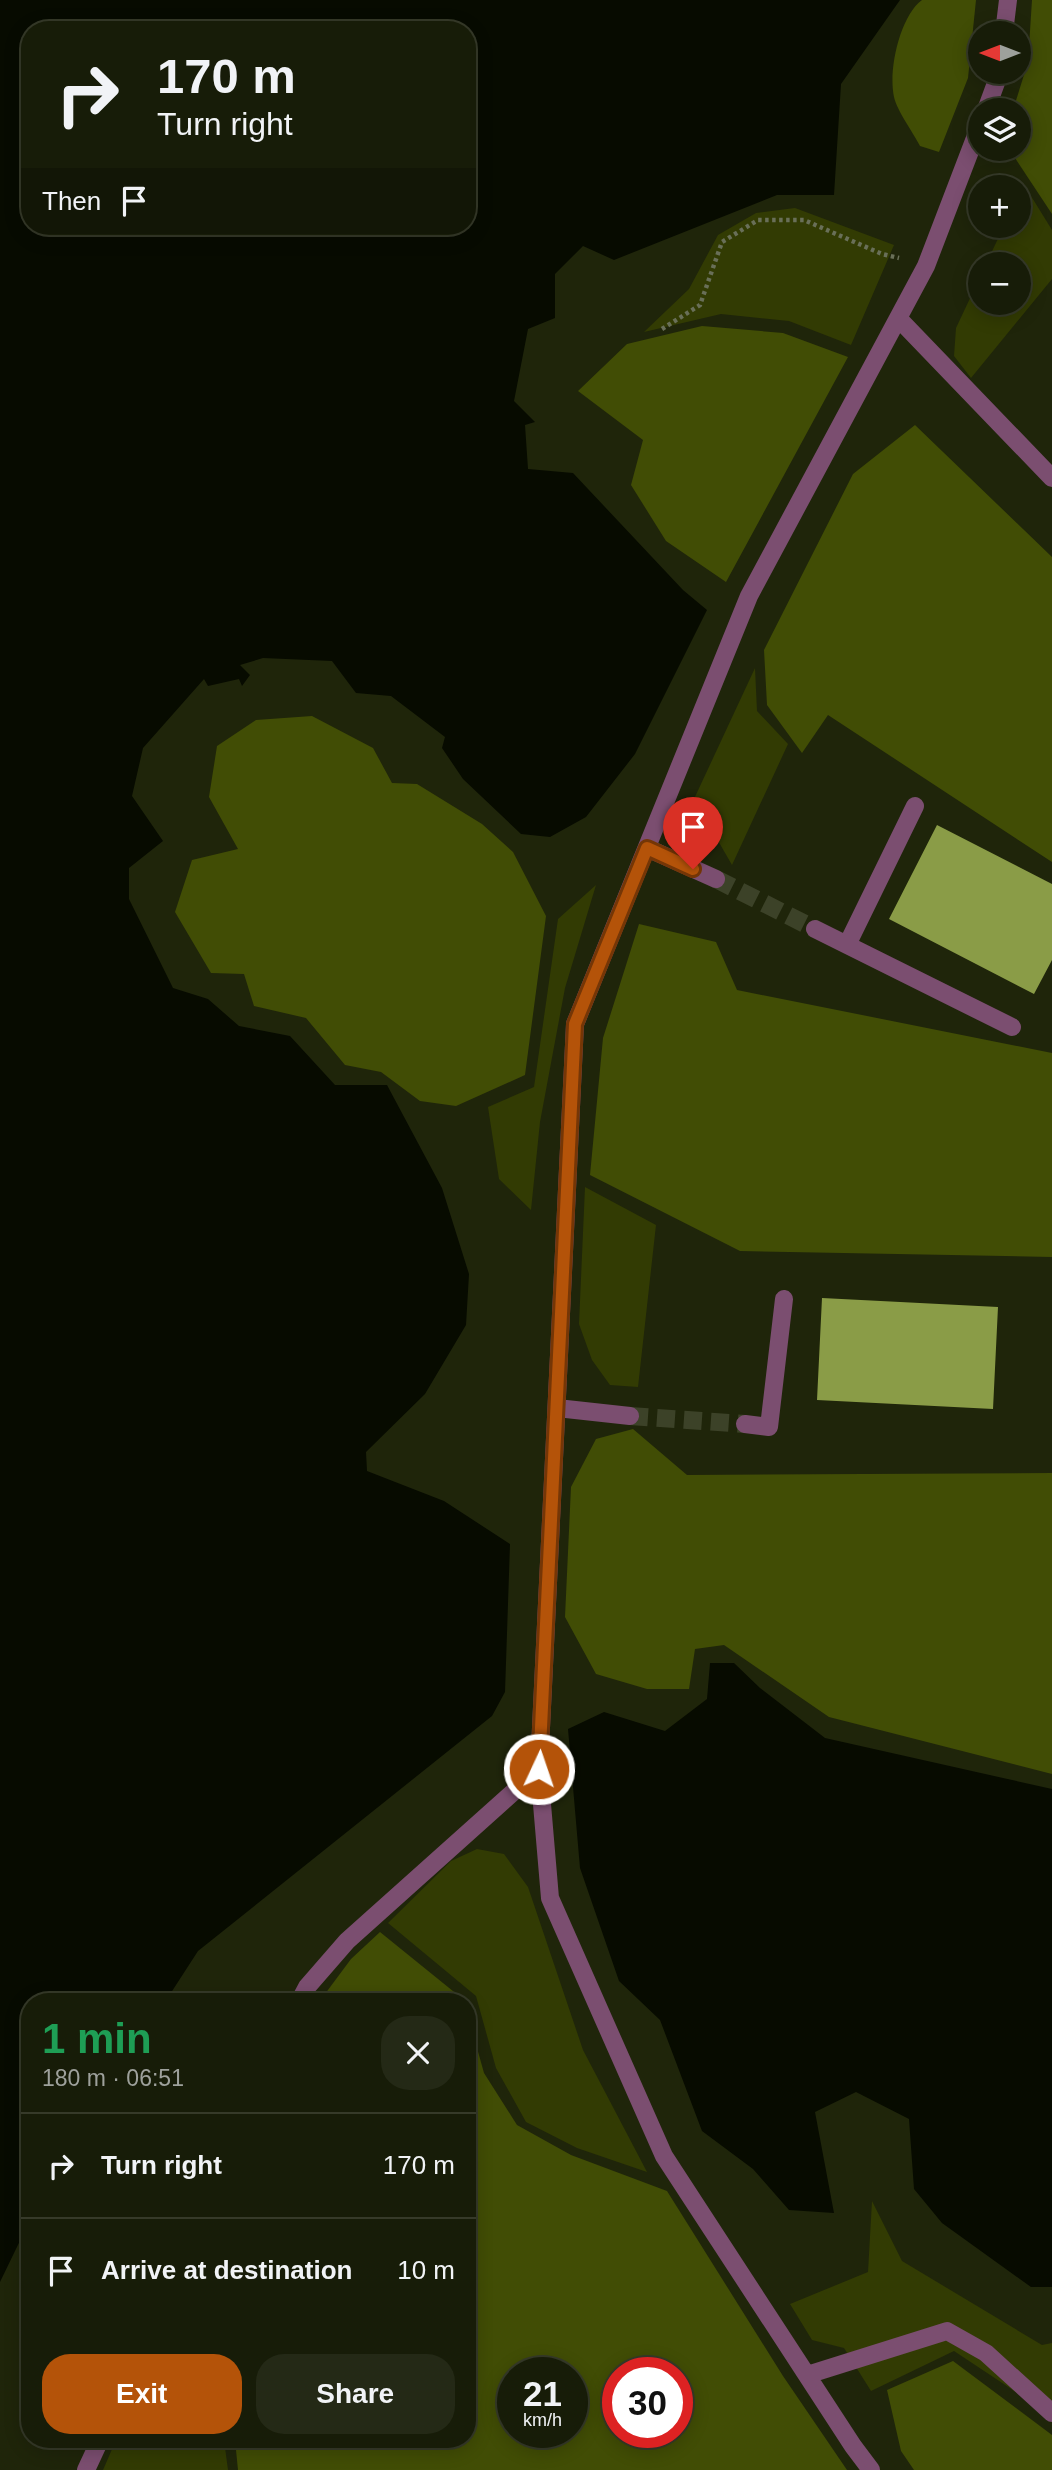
<!DOCTYPE html>
<html lang="en">
<head>
<meta charset="utf-8">
<style>
	body { margin:0; font-family:Helvetica,sans-serif; background:#242916; color:#f1f3f6; height:100vh; display:flex; flex-direction:column; font-size:26px; white-space:nowrap }
	* { box-sizing:border-box; margin:0 }
	p { font-size:23px; color:#9ea19c }
	.icon { flex:none; width:38px; height:38px; fill:none; stroke:currentColor; stroke-width:2; stroke-linecap:round; stroke-linejoin:round }
	.map { position:relative; flex:1; overflow:hidden }
	.side { position:absolute; left:21px; top:1993px; width:455px; height:455px; display:flex; flex-direction:column; background:#171c08; border-radius:28px; box-shadow:0 4px 18px #0003,0 0 0 2px #363a29 }
	.side>* { flex:none }
	.hud { position:absolute; left:21px; top:21px; width:455px; height:214px; border-radius:28px; box-shadow:0 4px 18px #0003,0 0 0 2px #363a29; background:#171c08; color:#f1f3f6; overflow:hidden }
	.needle { width:46px; rotate:270deg }
	.buttons { position:absolute; left:968px; top:21px; display:grid; gap:14px }
	.buttons a { display:grid; place-items:center; width:63px; height:63px; border-radius:50%; background:#171c08; box-shadow:0 4px 18px #0003,0 0 0 2px #363a29; font-size:35px }
	.speed { position:absolute; left:497px; top:2357px; display:flex; gap:14px; font-size:35px; font-weight:700; text-align:center }
	.speed>* { display:grid; place-content:center; width:91px; height:91px; border-radius:50%; background:#171c08; box-shadow:0 4px 18px #0003,0 0 0 2px #363a29; line-height:1 }
	.speed small { font-size:18px; font-weight:400 }
	.speed .limit { border:10px solid #d22; background:#fff; color:#111 }
	.pin { position:absolute; display:grid; place-items:center; width:60px; height:60px; color:#fff; margin:-72px -30px; border-radius:50% 50% 50% 0; rotate:-45deg; box-shadow:0 0 7px #0007 }
	.pin .icon { rotate:45deg }
	.me { position:absolute; width:77px; margin:-38px; rotate:3deg; stroke-linejoin:round; filter:drop-shadow(0 0 5px #0008) }
	.turn { display:flex; align-items:center; gap:24px; height:147px; padding:0 21px; font-size:32px }
	.turn .icon { width:91px; height:91px; stroke-width:2.5 }
	.turn b { display:block; font-size:49px; line-height:60px }
	.then { display:flex; align-items:center; height:66px; padding:0 21px; background:#0003; gap:14px; font-size:26px }
	.round { display:grid; place-items:center; flex:none; width:74px; height:74px; border-radius:28px; background:#242916 }
	.summary { display:flex; align-items:center; justify-content:space-between; height:119px; padding:0 21px }
	h1 { font-size:42px; font-weight:800; line-height:52px; color:#1e9e55 }
	.primary-button { display:flex; gap:14px; margin-top:auto; padding:14px 21px }
	.primary-button a { flex:1; height:80px; border-radius:28px; background:#b45309; color:#fff; font-size:28px; font-weight:800; line-height:80px; text-align:center }
	.primary-button a+a { background:#242916; color:#f1f3f6 }
	ul { padding:0; list-style:none }
	li { display:flex; align-items:center; gap:21px; height:105px; padding:0 21px; border-top:2px solid #363a29 }
	li div { flex:1 }
	li b { display:block; font-size:26px }
	li em { font-style:normal }
	.map>svg:first-child { display:block }
	.green { fill:#323b03 }
	.forest { fill:#414d05; fill-rule:evenodd }
	.water { fill:#070b00; fill-rule:evenodd }
	.building { fill:#8a9c47 }
	.lines { fill:none; stroke-linecap:round; stroke-linejoin:round }
	.minor-tunnel { stroke:#3c4228; stroke-width:18; stroke-dasharray:18 9; stroke-linecap:butt }
	.path { stroke:#696f58; stroke-width:4.5; stroke-dasharray:3.5 3.5; stroke-linecap:butt }
	.minor { stroke:#7b4e70; stroke-width:18 }
	.route-casing { stroke:#753606; stroke-width:18 }
	.route { stroke:#b45309; stroke-width:12 }
</style>
</head>
<body>
<div class="map">
<svg width="1052" height="2470" viewBox="0 0 1052 2470">
	<rect width="100%" height="100%" fill="#1f250a"/>
	<path class="green" d="M1023,183L1052,230V279L971,378L954,356L956,328L980,277V303H1018V264H986L1004,226H1018L1019,194Z
		M795,208L894,245L851,345L789,321L721,314L644,332L689,289L718,235L756,213Z
		M755,668L757,711L788,744L732,865L694,799Z
		M596,885L565,988L540,1122L531,1210L499,1179L488,1107L534,1087L558,919Z
		M585,1187L656,1225L638,1387L610,1385L592,1360L579,1324Z
		M477,1849L504,1854L528,1887L583,2050L647,2172L577,2148L526,2122L496,2068L476,1996L388,1923L451,1861Z
		M872,2201L902,2261L1042,2345L1052,2343V2416L954,2351L871,2391L844,2348L812,2340L790,2304L868,2272Z
		M116,2440H224L228,2470H103Z"/>
	<path class="forest" d="M922,0H976L968,78L939,152L920,146C913,132 897,111 894,97C888,70 900,16 922,0Z
		M1032,0H1052V214L1009,149H1018V110H1013L1028,62Z
		M702,326L783,333L848,357L726,582L666,541L631,485L643,440L578,391L627,344Z
		M915,425L1052,557V862L828,715L802,753L767,705L764,650L853,474Z
		M312,716L373,748L392,783L417,784L482,824L513,852L546,916L525,1075L456,1106L420,1101L381,1072L345,1065L306,1018L254,1006L244,974L211,973L175,912L192,860L238,849L209,797L217,746L256,720Z
		M639,924L716,942L737,990L1052,1053V1257L740,1251L590,1175L603,1038Z
		M633,1429L687,1475L1052,1473V1774L829,1717L724,1645L695,1649L689,1689H647L596,1674L565,1617L571,1487L596,1439Z
		M380,1932L464,2000V2002H319L351,1959Z
		M467,2012L484,2073L517,2125L571,2155L667,2191L783,2376L847,2470H238L235,2440H467ZM572,2373V2432H513V2373ZM677,2373V2432H618V2373Z
		M953,2361L1052,2435V2470H914L901,2451L887,2390Z"/>
	<path class="water" d="M0,0H900L841,84L834,195H777L614,260L583,246L555,274V318L528,329L514,401L535,422L525,425L528,469L573,473L683,590L707,610L635,754L586,817L550,837L521,834L463,779L442,748L445,737L391,696L356,693L332,661L263,658L240,665L250,675L242,686L239,679L208,686L204,679L143,748L132,796L163,841L129,868V899L173,988L208,999L239,1026L290,1036L335,1085H387L442,1188L469,1274L466,1325L425,1394L366,1452L367,1471L444,1501L510,1544L505,1692L492,1716L198,1951L165,2002H30V2220L0,2282ZM30,30H467V226H30Z
		M710,1663H734L760,1688L825,1738L1052,1789V2287H1031L942,2223L914,2189L909,2119L856,2092L815,2112L834,2213L789,2210L753,2169L702,2131L660,2020L619,1981L580,1868L568,1729L604,1712L665,1731L707,1699Z"/>
	<path class="building" d="M937,825L1052,884V960L1034,994L889,919Z
		M822,1298L998,1307L993,1409L817,1400Z"/>
	<g class="lines">
		<path class="minor-tunnel" d="M716,879L815,929
			M630,1416L745,1424"/>
		<path class="path" d="M662,329L700,305L722,242L758,220H804L882,254L899,258"/>
		<path class="minor" d="M1004,33L1008,0
			M986,110L1000,72
			M898,318L1052,478
			M647,848L716,879
			M815,929L1012,1027
			M847,945L915,806
			M557,1408L630,1416
			M745,1424L769,1427L784,1299
			M299,2002L307,1987L347,1941L539,1769
			M807,2375L947,2331L986,2353L1052,2413
			M86,2470L100,2440
			M871,2470L853,2446L664,2156L550,1898L539,1769L575,1024L749,596L926,266L980,125"/>
	</g>
	<g class="lines">
		<defs>
			<path id="route" d="M539,1769L575,1024L647,848L693,869"/>
		</defs>
		<use href="#route" class="route-casing"/>
		<use href="#route" class="route"/>
	</g>
</svg>
<div class="buttons">
<a><svg class="needle" viewBox="-14 -14 28 28"><path d="M0-13l5 13h-10z" fill="#e53935"/><path d="M0 13l5-13h-10z" fill="#9ea19c"/></svg></a>
<a><svg class="icon" aria-label="layers" viewBox="0 0 24 24"><path d="M12 4l9 5-9 5-9-5zM3 14l9 5 9-5"/></svg></a>
<a>+</a>
<a>−</a>
</div>
<div class="speed"><div>21<small>km/h</small></div><div class="limit">30</div></div>
<div class="pin" style="left:693px;top:869px;background:#d93025"><svg class="icon" aria-label="arrive" viewBox="0 0 24 24"><path d="M6 21V4h12l-3 4 3 4H6"/></svg></div>
<svg class="me" style="left:539px;top:1769px" viewBox="-20 -20 40 40"><circle r="17" fill="#b45309" stroke="#fff" stroke-width="3"/><path d="M0-11L8 9 0 5-8 9z" fill="#fff"/></svg>
<div class="hud">
<div class="turn"><svg class="icon" aria-label="right" viewBox="0 0 24 24"><path d="M7 20v-9h11M14 6l5 5-5 5"/></svg><div><b>170 m</b>Turn right</div></div>
<div class="then">Then<svg class="icon" aria-label="arrive" viewBox="0 0 24 24"><path d="M6 21V4h12l-3 4 3 4H6"/></svg></div>
</div>
<section class="side">
<div class="summary"><div><h1>1 min</h1><p>180 m · 06:51</p></div><a class="round"><svg class="icon" aria-label="close" viewBox="0 0 24 24"><path d="M6 6l12 12M18 6L6 18"/></svg></a></div>
<ul>
<li><svg class="icon" aria-label="right" viewBox="0 0 24 24"><path d="M7 20v-9h11M14 6l5 5-5 5"/></svg><div><b>Turn right</b></div><em>170 m</em></li>
<li><svg class="icon" aria-label="arrive" viewBox="0 0 24 24"><path d="M6 21V4h12l-3 4 3 4H6"/></svg><div><b>Arrive at destination</b></div><em>10 m</em></li>
</ul>
<div class="primary-button"><a>Exit</a><a>Share</a></div>
</section>
</div>
</body>
</html>
